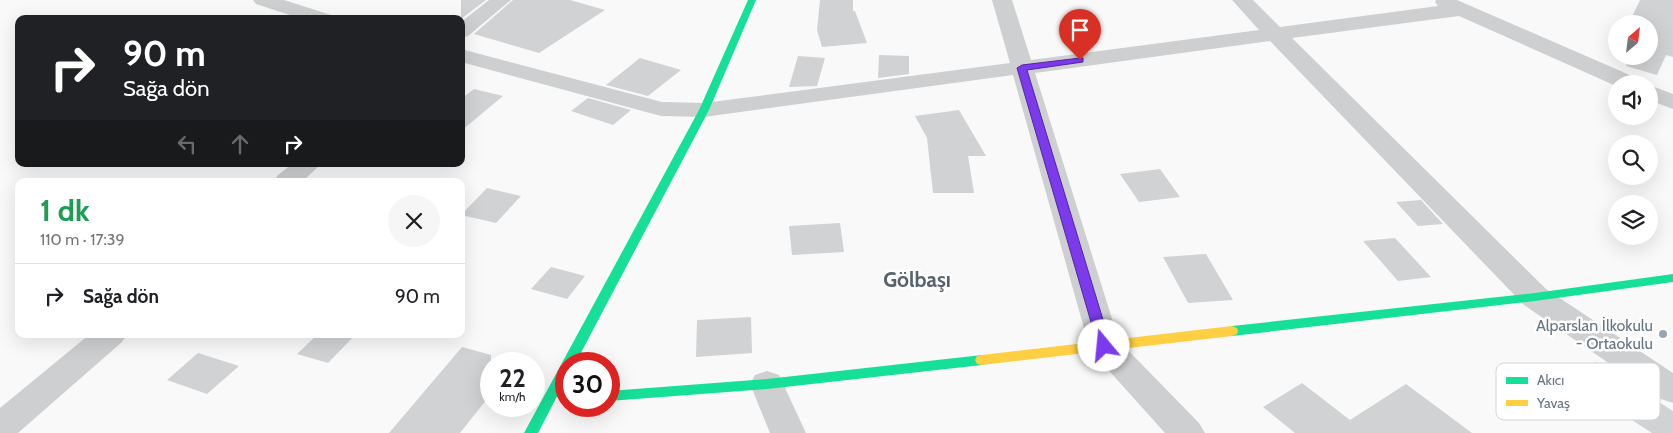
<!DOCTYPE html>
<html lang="tr">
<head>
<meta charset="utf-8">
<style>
	body { margin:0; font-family:Cabin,sans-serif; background:#f6f6f6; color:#202124; height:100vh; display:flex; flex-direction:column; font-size:19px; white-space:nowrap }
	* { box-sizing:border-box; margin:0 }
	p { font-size:16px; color:#757577 }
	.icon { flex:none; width:28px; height:28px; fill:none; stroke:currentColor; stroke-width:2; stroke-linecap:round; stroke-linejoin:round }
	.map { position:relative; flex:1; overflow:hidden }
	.side { position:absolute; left:15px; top:178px; width:450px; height:160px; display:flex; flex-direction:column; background:#fff; border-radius:10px; box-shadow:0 5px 20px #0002 }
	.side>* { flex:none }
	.banner { position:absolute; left:15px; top:15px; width:450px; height:152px; border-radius:10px; box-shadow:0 5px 20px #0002; background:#202124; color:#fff; overflow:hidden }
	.needle { width:32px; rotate:28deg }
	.fabs { position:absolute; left:1608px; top:15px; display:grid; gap:10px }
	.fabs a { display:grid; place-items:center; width:50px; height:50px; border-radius:50%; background:#fff; box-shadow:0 5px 20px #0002; font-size:25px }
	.speed { position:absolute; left:480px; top:352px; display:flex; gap:10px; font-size:25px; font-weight:700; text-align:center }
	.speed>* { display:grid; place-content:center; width:65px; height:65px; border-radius:50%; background:#fff; box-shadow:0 5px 20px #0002; line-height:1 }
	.speed small { font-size:12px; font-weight:400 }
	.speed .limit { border:8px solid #d22; background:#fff; color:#111 }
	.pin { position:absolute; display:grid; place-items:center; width:42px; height:42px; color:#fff; margin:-51px -21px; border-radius:50% 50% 50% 0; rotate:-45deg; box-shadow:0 0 5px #0007 }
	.pin .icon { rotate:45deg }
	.me { position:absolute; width:55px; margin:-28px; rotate:343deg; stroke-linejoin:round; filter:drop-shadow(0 0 4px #0008) }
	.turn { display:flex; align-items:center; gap:18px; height:105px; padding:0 25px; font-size:22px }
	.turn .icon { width:65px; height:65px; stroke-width:2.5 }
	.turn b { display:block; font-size:35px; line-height:42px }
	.lanes { display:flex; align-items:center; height:48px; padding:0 25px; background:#0003; justify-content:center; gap:25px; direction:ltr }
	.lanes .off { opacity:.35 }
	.round { display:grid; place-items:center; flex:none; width:52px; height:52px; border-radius:26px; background:#f6f6f6 }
	.headline { display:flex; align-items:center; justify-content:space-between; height:85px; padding:0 25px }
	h1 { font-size:30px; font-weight:800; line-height:38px; color:#1e9e55 }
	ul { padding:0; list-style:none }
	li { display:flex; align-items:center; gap:15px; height:65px; padding:0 25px; border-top:1px solid #e0e0e0 }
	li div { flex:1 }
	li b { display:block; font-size:19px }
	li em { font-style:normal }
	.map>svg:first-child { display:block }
	.building { fill:#d0d2d3 }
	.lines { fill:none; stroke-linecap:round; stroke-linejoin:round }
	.street { fill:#cecfd0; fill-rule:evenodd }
	.fast { fill:#16e098; fill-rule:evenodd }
	.slow { fill:#ffcf43; fill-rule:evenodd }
	.route { fill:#7c3aed; stroke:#51269a }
	.poi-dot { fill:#99a4ac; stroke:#fff; stroke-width:2 }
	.labels { text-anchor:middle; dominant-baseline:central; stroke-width:5; stroke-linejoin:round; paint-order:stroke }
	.poi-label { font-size:16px; fill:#657683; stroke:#fff; text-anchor:end }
	.district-label { font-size:21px; font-weight:bold; fill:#57646e; stroke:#fff }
	.key { fill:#fff; stroke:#d1d6da; stroke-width:1 }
	.key-label { font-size:14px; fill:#657683 }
</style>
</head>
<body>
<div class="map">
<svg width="1673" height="433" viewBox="0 0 1673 433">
	<rect width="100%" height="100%" fill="#f9f9f9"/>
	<path class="building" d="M461,0H486L461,19Z
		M513,0H570L605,10L539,53L474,34Z
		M820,0H853V11H855L867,43L822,47L817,30Z
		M1640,0H1673V57L1666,55L1657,75L1626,66L1631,56H1649V24L1629,23Z
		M879,55L909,56V74L878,78Z
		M798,56L825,58L817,86L789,87Z
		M640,58L681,70L648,96L606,85Z
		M474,89L503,96L461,131V99Z
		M588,98L631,110L613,125L571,111Z
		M959,110L986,156H968L974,193H933L927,138L915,116Z
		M1160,169L1180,197L1139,202L1120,174Z
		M487,188L521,196L496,223L461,215Z
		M1421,200L1443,224L1418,226L1396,202Z
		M840,223L844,252L792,255L789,226Z
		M1395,238L1431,277L1398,281L1363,241Z
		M1206,254L1233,300L1188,303L1163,257Z
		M551,267L585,276L567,299L531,289Z
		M751,317L752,353L696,357L697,320Z
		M318,334H356L328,363L297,354Z
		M462,347L491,355V394L460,433H389Z
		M198,353L239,366L207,394L167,380Z
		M1596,362L1673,411V433H1652L1570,380Z
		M1302,383L1350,420L1406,384L1472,433H1295L1263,407Z"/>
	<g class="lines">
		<path class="street" d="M253,0H284L331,15L334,19H302L256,4Z
			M489,0H511L468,36L461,38V22Z
			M992,0H1012L1031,60L1259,30L1232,0H1253L1280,27L1438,6L1435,2L1436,0H1457L1639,79L1642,84H1616V86L1459,16L1292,38L1546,289L1673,373V403L1661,399L1524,305L1270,41L1035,73L1119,341L1199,423L1205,433H1165L1094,354L1089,346L1013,75L704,117L661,116L461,62V49L662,102L704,103L1010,63Z
			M1649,85L1673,94V109L1649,100Z
			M292,164H321L303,181H274L278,175Z
			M90,334H127L122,342L18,433H0V408Z
			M767,371L779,375L806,433H770L750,384L755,375Z"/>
		<path class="fast" d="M748,0H756L709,110L575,364H566V379L538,433H524L699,110Z
			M1673,274V282L1535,301L1232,336L1227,334L1226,331L1227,328L1232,326L1535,293Z
			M982,355L987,356L989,360L987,364L982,365L767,389L609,401V391L767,379Z"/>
		<path class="slow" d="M1232,326L1237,328L1238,331L1237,334L1232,336L982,365L977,364L975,360L977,356L982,355Z"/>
	</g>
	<path class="route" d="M1080,58H1083V62L1027,70L1111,346L1104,351L1098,346L1017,68L1022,65Z"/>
	<circle class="poi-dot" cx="1663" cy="334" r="5"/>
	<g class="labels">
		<g class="poi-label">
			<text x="1653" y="325">Alparslan İlkokulu<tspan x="1653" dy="18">- Ortaokulu</tspan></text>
		</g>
		<g class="district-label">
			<text x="917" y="279">Gölbaşı</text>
		</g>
	</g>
	<rect x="1496" y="363" width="164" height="57" rx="8" class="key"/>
	<rect x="1506" y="377" width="22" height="7" fill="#16e098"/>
	<rect x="1506" y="400" width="22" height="6" fill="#ffcf43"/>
	<g class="key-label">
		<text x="1537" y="385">Akıcı</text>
		<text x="1537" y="408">Yavaş</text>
	</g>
</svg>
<div class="fabs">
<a><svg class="needle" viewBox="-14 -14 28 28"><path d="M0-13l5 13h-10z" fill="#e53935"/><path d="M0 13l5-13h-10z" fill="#757577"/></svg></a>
<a><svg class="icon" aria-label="sound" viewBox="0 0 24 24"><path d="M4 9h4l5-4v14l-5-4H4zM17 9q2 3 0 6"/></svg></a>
<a><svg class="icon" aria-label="search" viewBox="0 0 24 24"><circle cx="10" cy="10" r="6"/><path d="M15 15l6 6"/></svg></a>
<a><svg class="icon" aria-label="layers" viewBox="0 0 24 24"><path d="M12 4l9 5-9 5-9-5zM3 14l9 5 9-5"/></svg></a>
</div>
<div class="speed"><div>22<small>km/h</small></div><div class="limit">30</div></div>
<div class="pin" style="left:1080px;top:60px;background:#d93025"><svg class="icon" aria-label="arrive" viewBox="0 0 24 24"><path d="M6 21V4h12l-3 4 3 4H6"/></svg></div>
<svg class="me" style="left:1104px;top:346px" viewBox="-20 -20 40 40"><circle r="19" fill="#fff"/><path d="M0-13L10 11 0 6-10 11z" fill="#7c3aed"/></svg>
<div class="banner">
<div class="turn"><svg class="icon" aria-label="right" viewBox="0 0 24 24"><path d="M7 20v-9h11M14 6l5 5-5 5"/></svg><div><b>90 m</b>Sağa dön</div></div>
<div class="lanes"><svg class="icon off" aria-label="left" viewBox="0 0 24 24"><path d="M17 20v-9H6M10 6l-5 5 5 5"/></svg><svg class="icon off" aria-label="ahead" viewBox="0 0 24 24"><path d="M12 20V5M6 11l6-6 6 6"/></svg><svg class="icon" aria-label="right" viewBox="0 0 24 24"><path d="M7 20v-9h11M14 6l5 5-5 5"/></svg></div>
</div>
<section class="side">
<div class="headline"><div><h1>1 dk</h1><p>110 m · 17:39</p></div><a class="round"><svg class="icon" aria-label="close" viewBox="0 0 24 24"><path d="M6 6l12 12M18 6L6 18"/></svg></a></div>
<ul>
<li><svg class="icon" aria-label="right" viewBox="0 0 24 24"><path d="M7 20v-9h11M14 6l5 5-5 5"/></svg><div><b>Sağa dön</b></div><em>90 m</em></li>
</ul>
</section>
</div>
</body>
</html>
